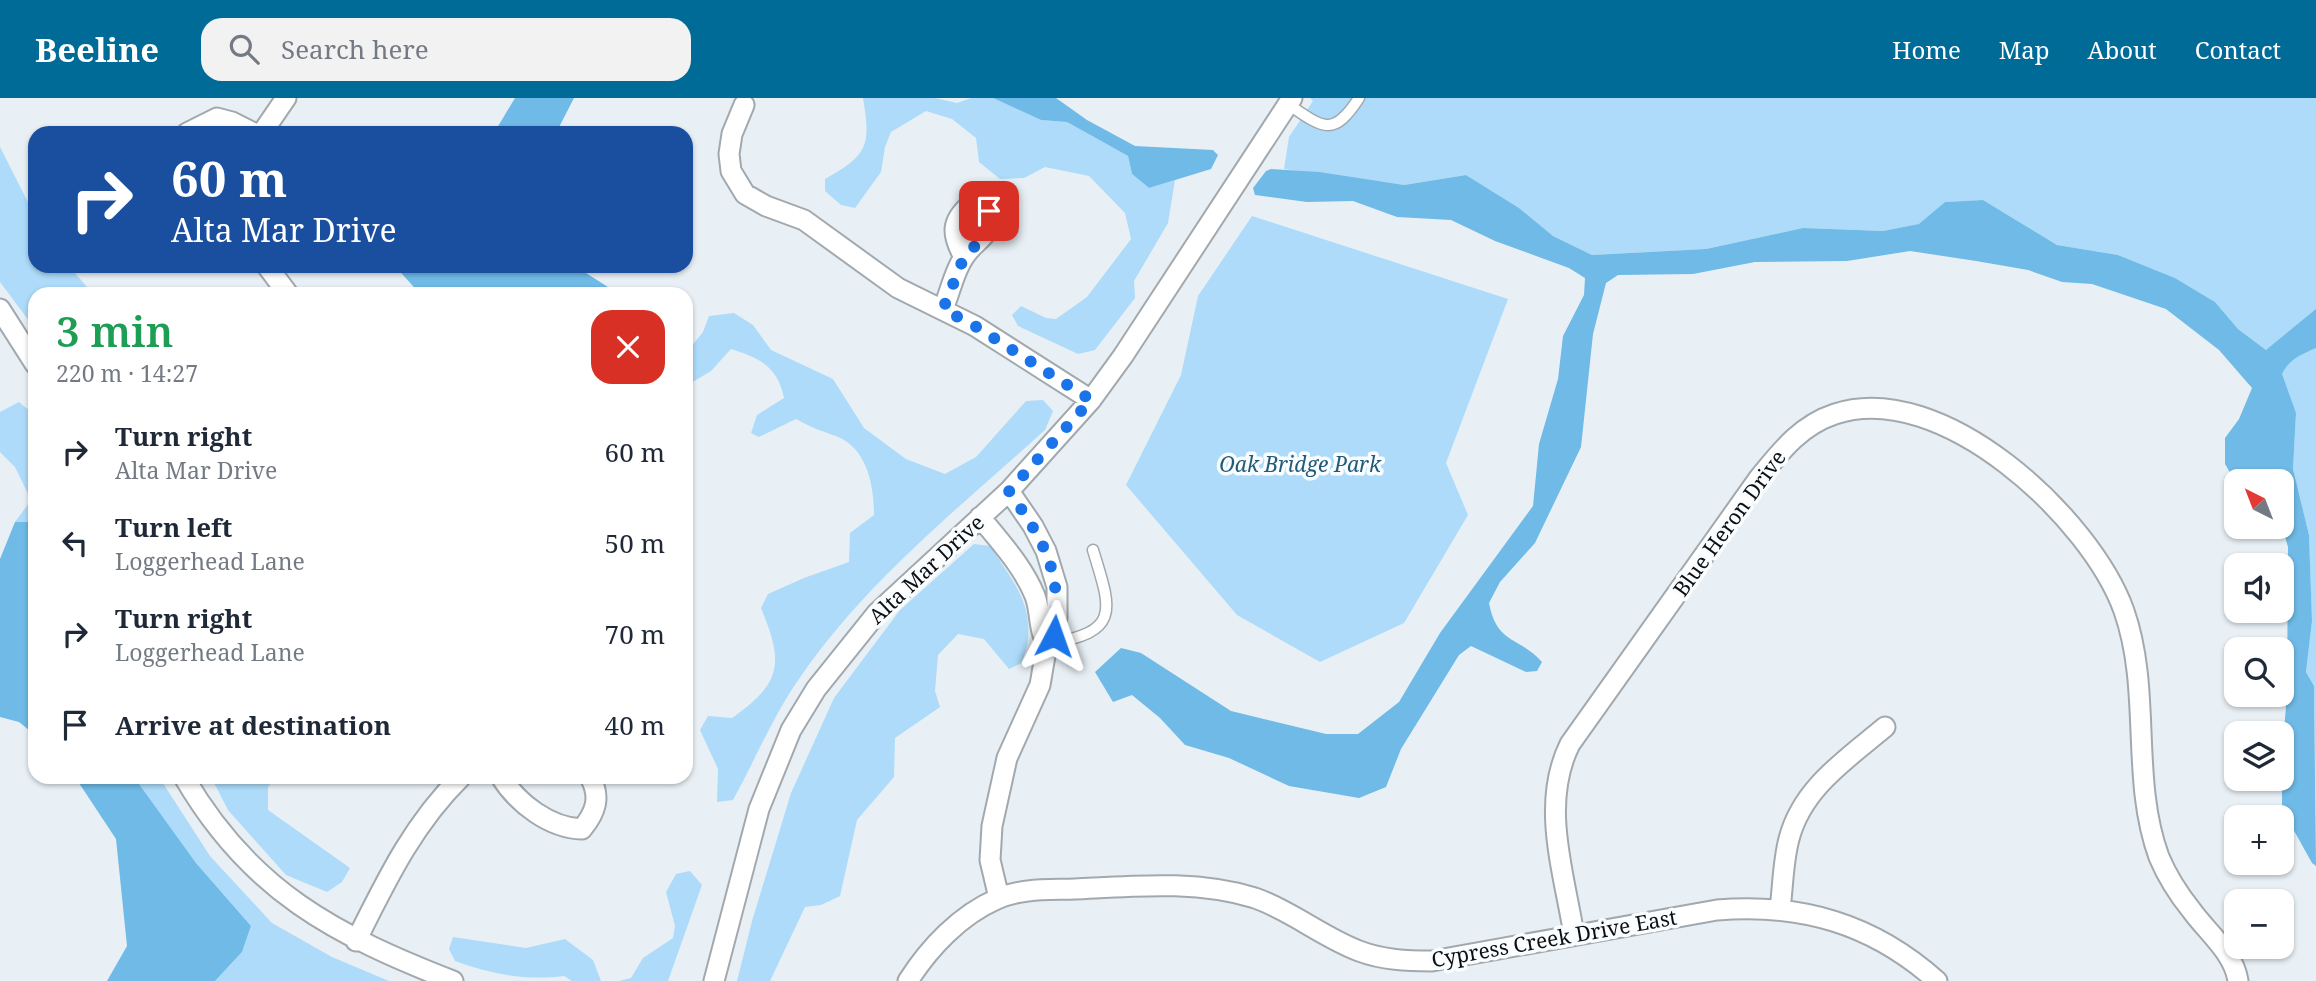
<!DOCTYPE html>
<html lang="en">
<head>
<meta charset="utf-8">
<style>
	body { margin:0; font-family:"Noto Serif",serif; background:#f2f2f3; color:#1f2937; height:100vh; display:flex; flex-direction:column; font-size:26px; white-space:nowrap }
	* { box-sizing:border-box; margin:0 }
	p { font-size:23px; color:#747a83 }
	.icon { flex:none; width:38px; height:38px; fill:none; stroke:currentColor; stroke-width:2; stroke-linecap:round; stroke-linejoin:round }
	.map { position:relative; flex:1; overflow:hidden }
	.panel { position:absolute; left:28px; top:189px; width:665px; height:497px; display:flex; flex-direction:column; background:#fff; border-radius:21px; box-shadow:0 2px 5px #0004 }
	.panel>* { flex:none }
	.top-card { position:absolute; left:28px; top:28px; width:665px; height:147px; border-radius:21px; box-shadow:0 2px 5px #0004; background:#1a4fa0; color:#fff; overflow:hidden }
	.needle { width:46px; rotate:318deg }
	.tools { position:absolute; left:2224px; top:371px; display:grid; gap:14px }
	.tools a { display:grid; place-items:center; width:70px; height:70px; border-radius:14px; background:#fff; box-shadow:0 2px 5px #0004; font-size:35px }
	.pin { position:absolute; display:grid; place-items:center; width:60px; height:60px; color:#fff; margin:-30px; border-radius:14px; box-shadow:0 4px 10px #0006 }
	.me { position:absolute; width:77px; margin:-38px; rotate:4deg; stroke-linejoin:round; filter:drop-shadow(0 0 5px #0008) }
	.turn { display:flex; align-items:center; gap:24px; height:147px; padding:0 28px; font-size:32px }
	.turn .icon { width:91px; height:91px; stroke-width:2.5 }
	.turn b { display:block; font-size:49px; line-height:60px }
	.round { display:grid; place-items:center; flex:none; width:74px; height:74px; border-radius:21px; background:#f2f2f3 }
	.summary { display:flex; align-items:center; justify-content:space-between; height:119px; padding:0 28px }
	h1 { font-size:42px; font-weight:600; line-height:52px; color:#1e9e55 }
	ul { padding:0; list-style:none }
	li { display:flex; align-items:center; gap:21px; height:91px; padding:0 28px }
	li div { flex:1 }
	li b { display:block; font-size:26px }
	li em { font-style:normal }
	header { display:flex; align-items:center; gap:42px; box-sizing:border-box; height:98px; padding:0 35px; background:#016b98; color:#fff }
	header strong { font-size:33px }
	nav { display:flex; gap:38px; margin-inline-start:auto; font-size:24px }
	.search { width:490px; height:63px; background:#f2f2f3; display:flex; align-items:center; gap:18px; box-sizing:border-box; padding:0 24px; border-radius:21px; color:#747a83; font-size:26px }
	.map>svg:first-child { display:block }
	.green { fill:#addbf9 }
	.water { fill:#6fbae6 }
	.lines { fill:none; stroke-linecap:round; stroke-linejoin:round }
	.lane-casing { stroke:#a2a9ae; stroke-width:13 }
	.street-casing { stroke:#a2a9ae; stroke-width:23 }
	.lane { stroke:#fff; stroke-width:10 }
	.street { stroke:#fff; stroke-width:19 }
	.route { stroke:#1a73e8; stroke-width:12; stroke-dasharray:0 21.6 }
	.labels { text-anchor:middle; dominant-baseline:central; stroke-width:7; stroke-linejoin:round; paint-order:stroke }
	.park-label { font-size:21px; font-style:italic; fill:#225a79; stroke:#fafdff }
	.street-label { font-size:21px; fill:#0c0e10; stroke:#fafdff }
</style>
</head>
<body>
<header>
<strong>Beeline</strong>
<div class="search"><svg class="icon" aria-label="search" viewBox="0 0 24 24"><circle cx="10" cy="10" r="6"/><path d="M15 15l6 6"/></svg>Search here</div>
<nav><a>Home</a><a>Map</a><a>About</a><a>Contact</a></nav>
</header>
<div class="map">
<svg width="2316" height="883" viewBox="0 0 2316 883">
	<rect width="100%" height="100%" fill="#e8f0f6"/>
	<path class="green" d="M863,0H935L957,5L971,0H993L1041,22L1067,24L1128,58L1132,76L1149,90L1175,82L1168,125L1134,183L1135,200L1095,252L1078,256L1018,228L1012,217L1021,208L1046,220L1056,221L1087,199L1131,141L1125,115L1089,78L1045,69L1024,80L1000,81L979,64L976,40L952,21L926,13L891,34L885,49L881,74L855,110L841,107L825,93V81C868,57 871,48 863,0Z
		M1310,0H2316V708L2314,588L2306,574L2312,523L2309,437L2293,371L2296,315L2266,252L2238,231L2215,204L2175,180L2118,157L2057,147L1983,102L1945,104L1920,126L1883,133L1803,130L1706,151L1592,157L1553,138L1519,110L1466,77L1404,87L1284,71L1289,39L1313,3Z
		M0,49L35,118V168H69L93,196H35V231L0,184Z
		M1252,118L1508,201L1446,365L1468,417L1404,525L1320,564L1237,517L1126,387L1181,277L1198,198Z
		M734,215L753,227L771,252L833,281L864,330L906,361L945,376L976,359L1026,303L1043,302L1053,313L1045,332C959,410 865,484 799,581C773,618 755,662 733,702L717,704L718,671L700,632L708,618L732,620C782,585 784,565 761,510L768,496L804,480L849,464L850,435L874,417C874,387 867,350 836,338C821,333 810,329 796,321L759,339L751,335L757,317L784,300C778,269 760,260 731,251L711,273L691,285L686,279V255L703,234L709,218Z
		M19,304L31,314L35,323V424H15L31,402L15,369L0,354V314Z
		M974,446L990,448C1017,489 1040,514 1022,565L1009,571L984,541L958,536L938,557L935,593L940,609L895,640L894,679L857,722L840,798L821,807L805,809L770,883H737L752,823L791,695L834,600L900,512Z
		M134,679H159L210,758L272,825L332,859L389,883H215L242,854L251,828L196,765Z
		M211,679H276L268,689V712L350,770L342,784L327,794L286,777L228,712Z
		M690,773L702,787L668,883H619L631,880L643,860L673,840L675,828L666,794L676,776Z
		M453,839L526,850L565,841L593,862L601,883H572L564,878C526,883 491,876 455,863L449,851Z"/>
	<path class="water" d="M515,0H574L556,35H494Z
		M993,0H1056L1087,22L1135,48L1213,52L1218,57L1211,71L1149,90L1132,76L1128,58L1067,24L1041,22Z
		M1271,71L1319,74L1404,87L1466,77L1519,110L1553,138L1592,157L1706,151L1803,130L1883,133L1919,126L1945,104L1983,102L2057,147L2118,157L2175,180L2215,204L2238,231L2266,252L2316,211V250C2302,256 2289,261 2282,276L2296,315L2293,371L2309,437L2312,523L2306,574L2314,588L2316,768L2312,765L2282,711V655L2287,597L2288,449L2282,428V383H2236V385L2225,366V340L2239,321L2252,290L2219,252L2166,211L2092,186L2062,184L2028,172L1976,163L1910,153L1847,163L1755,164L1693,176L1618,177L1606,185L1593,236L1581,349L1535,445L1500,484L1489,505C1497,547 1519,538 1542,564L1537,573L1526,574L1471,548L1459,557L1401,651L1386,689L1359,700L1289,688L1229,660L1185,647L1160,620L1132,597L1113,604L1095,574L1121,550L1141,555L1231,613L1326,636H1358L1399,604L1440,535L1533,408L1539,346L1558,281L1563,238L1584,197L1585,180L1569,170L1495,143L1451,122L1397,119L1353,103L1307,104L1255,97L1253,90L1266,73Z
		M395,168H575L619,196H420Z
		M15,424H35V637L19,624L0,619V461Z
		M75,679H134L196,765L251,828L242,854L215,883H107L127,848L116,741Z"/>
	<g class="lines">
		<defs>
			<path id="lane" d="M1288,6C1323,30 1333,40 1359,0
				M1051,545C1123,534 1110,509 1093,452"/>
			<path id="street" d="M744,7L732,36L729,56L731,73L745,96L766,108L804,122L898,190L975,228L1091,302
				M187,35L217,20L232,24L254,35
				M262,35L286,0
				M267,168L288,196
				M0,211L35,266
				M943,211C950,195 954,173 964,159C974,143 990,139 992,118L979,106H971C951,123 951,136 964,159
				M980,419C1000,444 1023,468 1035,498C1041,514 1038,531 1047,546
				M184,679C250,793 335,837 453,883
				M501,679C518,706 550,730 582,731C596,714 601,699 590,679
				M999,800L990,762L992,728L1007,660L1040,587L1047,546L1054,538L1057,519V489L1046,453L1033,428L1009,393
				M1780,811C1783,788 1783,763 1789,741C1802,690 1847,661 1885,629
				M1574,837C1564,774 1540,706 1570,646L1759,380C1781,353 1801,327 1835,316C1941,280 2091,420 2124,513C2152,593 2130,680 2159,759C2167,778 2179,797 2192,813C2208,835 2234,855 2238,883
				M356,843C386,783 413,726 461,679
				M714,883L759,711L791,632L816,591L877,515L1009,393L1091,302L1123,258L1292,0
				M908,883C929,850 960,817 997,801C1021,790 1049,792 1075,791C1135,788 1197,782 1255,800C1292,813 1322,839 1359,853C1383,862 1407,863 1432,863L1717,812C1802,805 1873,826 1937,883"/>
		</defs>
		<use href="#lane" class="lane-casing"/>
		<use href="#street" class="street-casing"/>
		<use href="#lane" class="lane"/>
		<use href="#street" class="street"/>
	</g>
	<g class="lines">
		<path class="route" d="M989,113L992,118V127L987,136L964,159L943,211L975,228L1091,302L1009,393C1044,444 1063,473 1054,538"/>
	</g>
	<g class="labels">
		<g class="park-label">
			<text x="1300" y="366">Oak Bridge Park</text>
		</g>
		<g class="street-label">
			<text transform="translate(1729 425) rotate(-54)">Blue Heron Drive</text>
			<text transform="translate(926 471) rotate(-43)">Alta Mar Drive</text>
			<text transform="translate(1554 840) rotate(-10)">Cypress Creek Drive East</text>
		</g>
	</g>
</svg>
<div class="tools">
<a><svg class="needle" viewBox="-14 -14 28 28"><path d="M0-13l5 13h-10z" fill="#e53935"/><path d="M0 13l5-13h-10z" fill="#747a83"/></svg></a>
<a><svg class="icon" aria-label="sound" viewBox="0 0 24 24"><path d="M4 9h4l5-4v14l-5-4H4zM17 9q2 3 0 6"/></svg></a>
<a><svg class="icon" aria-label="search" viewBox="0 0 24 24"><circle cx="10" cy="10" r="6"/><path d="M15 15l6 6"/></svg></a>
<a><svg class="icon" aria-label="layers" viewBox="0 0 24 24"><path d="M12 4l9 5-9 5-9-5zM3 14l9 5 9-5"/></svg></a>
<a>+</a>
<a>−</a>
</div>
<div class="pin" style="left:989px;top:113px;background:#d93025"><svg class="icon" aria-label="arrive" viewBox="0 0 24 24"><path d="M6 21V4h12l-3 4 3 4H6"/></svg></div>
<svg class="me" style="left:1054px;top:538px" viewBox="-20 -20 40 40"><path d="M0-17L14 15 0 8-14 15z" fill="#1a73e8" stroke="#fff" stroke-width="4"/></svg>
<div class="top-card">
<div class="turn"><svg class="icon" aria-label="right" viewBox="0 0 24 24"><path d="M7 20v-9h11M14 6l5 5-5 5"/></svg><div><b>60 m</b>Alta Mar Drive</div></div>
</div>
<section class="panel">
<div class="summary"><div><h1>3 min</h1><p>220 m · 14:27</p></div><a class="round" style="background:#d93025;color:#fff"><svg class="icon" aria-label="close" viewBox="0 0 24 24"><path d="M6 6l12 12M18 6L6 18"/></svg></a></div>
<ul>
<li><svg class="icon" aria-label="right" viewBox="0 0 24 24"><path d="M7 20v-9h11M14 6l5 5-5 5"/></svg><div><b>Turn right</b><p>Alta Mar Drive</p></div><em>60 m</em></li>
<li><svg class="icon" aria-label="left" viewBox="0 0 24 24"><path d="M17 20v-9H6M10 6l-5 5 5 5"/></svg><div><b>Turn left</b><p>Loggerhead Lane</p></div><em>50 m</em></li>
<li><svg class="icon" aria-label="right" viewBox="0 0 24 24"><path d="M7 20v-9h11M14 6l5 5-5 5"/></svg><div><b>Turn right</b><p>Loggerhead Lane</p></div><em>70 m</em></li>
<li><svg class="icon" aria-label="arrive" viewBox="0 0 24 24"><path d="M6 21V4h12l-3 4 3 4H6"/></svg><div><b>Arrive at destination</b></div><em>40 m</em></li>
</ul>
</section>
</div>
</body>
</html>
